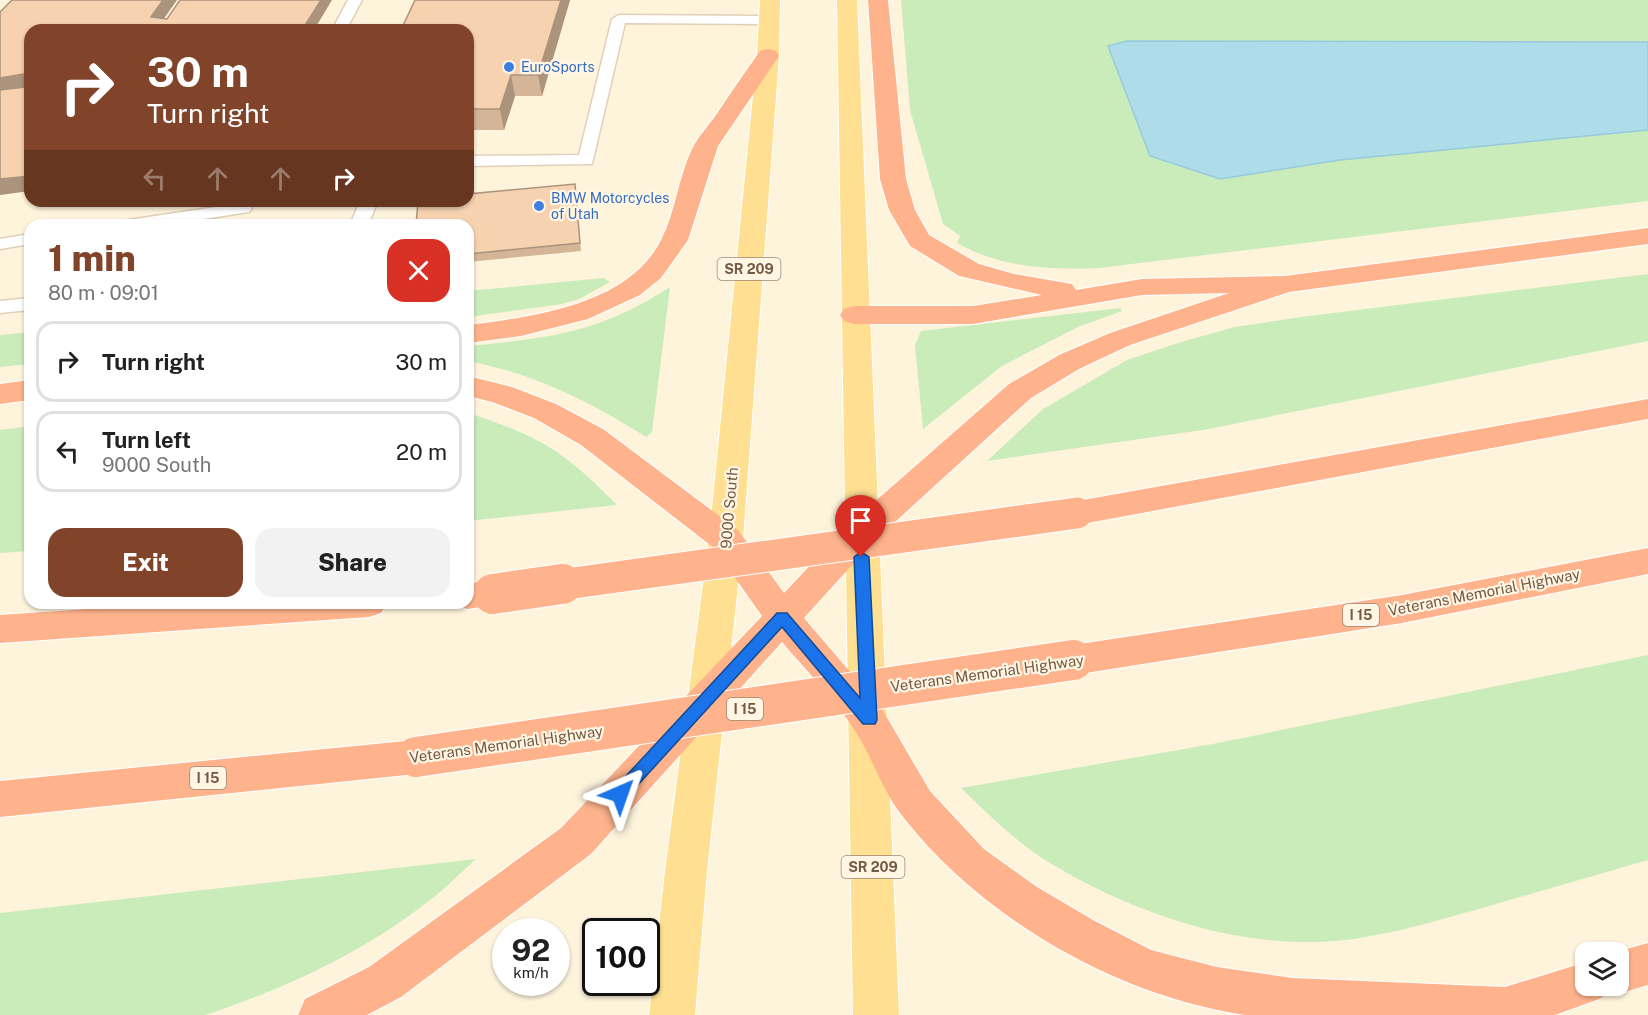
<!DOCTYPE html>
<html lang="en">
<head>
<meta charset="utf-8">
<style>
	body { margin:0; font-family:"Public Sans",sans-serif; background:#f2f2f2; color:#222; height:100vh; display:flex; flex-direction:column; font-size:22px; white-space:nowrap }
	* { box-sizing:border-box; margin:0 }
	p { font-size:20px; color:#767676 }
	.icon { flex:none; width:33px; height:33px; fill:none; stroke:currentColor; stroke-width:2; stroke-linecap:round; stroke-linejoin:round }
	.map { position:relative; flex:1; overflow:hidden }
	.panel { position:absolute; left:24px; top:219px; width:450px; height:390px; display:flex; flex-direction:column; background:#fff; border-radius:18px; box-shadow:0 2px 4px #0004 }
	.panel>* { flex:none }
	.banner { position:absolute; left:24px; top:24px; width:450px; height:183px; border-radius:18px; box-shadow:0 2px 4px #0004; background:#81442a; color:#fff; overflow:hidden }
	.tools { position:absolute; left:1575px; top:942px; display:grid; gap:12px }
	.tools a { display:grid; place-items:center; width:54px; height:54px; border-radius:12px; background:#fff; box-shadow:0 2px 4px #0004; font-size:30px }
	.speed { position:absolute; left:492px; top:918px; display:flex; gap:12px; font-size:30px; font-weight:700; text-align:center }
	.speed>* { display:grid; place-content:center; width:78px; height:78px; border-radius:50%; background:#fff; box-shadow:0 2px 4px #0004; line-height:1 }
	.speed small { font-size:15px; font-weight:400 }
	.speed .limit { border:3px solid #111; border-radius:9px; background:#fff; color:#111 }
	.pin { position:absolute; display:grid; place-items:center; width:51px; height:51px; color:#fff; margin:-62px -26px; border-radius:50% 50% 50% 0; rotate:-45deg; box-shadow:0 0 6px #0007 }
	.pin .icon { rotate:45deg }
	.me { position:absolute; width:66px; margin:-33px; rotate:43deg; stroke-linejoin:round; filter:drop-shadow(0 0 4px #0008) }
	.turn { display:flex; align-items:center; gap:21px; height:126px; padding:0 24px; font-size:27px }
	.turn .icon { width:78px; height:78px; stroke-width:2.5 }
	.turn b { display:block; font-size:42px; line-height:51px }
	.lanes { display:flex; align-items:center; height:57px; padding:0 24px; background:#0003; justify-content:center; gap:30px; direction:ltr }
	.lanes .off { opacity:.35 }
	.round { display:grid; place-items:center; flex:none; width:63px; height:63px; border-radius:18px; background:#f2f2f2 }
	.overview { display:flex; align-items:center; justify-content:space-between; height:102px; padding:0 24px }
	h1 { font-size:36px; font-weight:800; line-height:45px; color:#81442a }
	.action { display:flex; gap:12px; margin-top:auto; padding:12px 24px }
	.action a { flex:1; height:69px; border-radius:18px; background:#81442a; color:#fff; font-size:24px; font-weight:800; line-height:69px; text-align:center }
	.action a+a { background:#f2f2f2; color:#222 }
	ul { padding:0; list-style:none }
	li { display:flex; align-items:center; gap:18px; height:81px; margin:0 12px 9px; padding:0 12px; border:3px solid #e0e0e0; border-radius:18px }
	li div { flex:1 }
	li b { display:block; font-size:22px }
	li em { font-style:normal }
	.map>svg:first-child { display:block }
	.green { fill:#caecba }
	.water { fill:#afdce9; stroke:#95cbdc; stroke-width:1.5 }
	.lines { fill:none; stroke-linecap:round; stroke-linejoin:round }
	.service-casing { stroke:#e2cfb8; stroke-width:3 }
	.primary-casing { stroke:#fff; stroke-width:2 }
	.motorway-casing { stroke:#fff; stroke-width:2 }
	.service { fill:#fff; fill-rule:evenodd }
	.primary { fill:#ffdf92; fill-rule:evenodd }
	.motorway { fill:#ffb38c; fill-rule:evenodd }
	.motorway-bridge-far1-casing { stroke:#fff; stroke-width:33; stroke-linecap:butt }
	.motorway-bridge-casing { stroke:#fff; stroke-width:42; stroke-linecap:butt }
	.motorway-bridge-far1 { stroke:#ffb38c; stroke-width:31 }
	.motorway-bridge { stroke:#ffb38c; stroke-width:40 }
	.wall { fill:#d4b598 }
	.shaded-wall { fill:#ac937c }
	.building { fill:#f6d2b1; stroke:#ac937c; stroke-width:1.5 }
	.route { fill:#1a73e8; stroke:#114b97; stroke-width:1.5 }
	.shop-dot { fill:#3f7fe0; stroke:#fff7e4; stroke-width:2 }
	.labels { text-anchor:middle; dominant-baseline:central; stroke-width:4.5; stroke-linejoin:round; paint-order:stroke }
	.far-shop-label { font-size:14px; fill:#366cbe; stroke:#fff7e4; text-anchor:start }
	.shield { fill:#fff7e4; stroke:#9e8873; stroke-width:1.5 }
	.shield-label { font-size:14px; font-weight:bold; fill:#755943 }
	.street-label { font-size:15px; fill:#755943; stroke:#fff7e4 }
</style>
</head>
<body>
<div class="map">
<svg width="1648" height="1015" viewBox="0 0 1648 1015">
	<rect width="100%" height="100%" fill="#fef4dc"/>
	<path class="green" d="M901,0H1648V201L1099,268C1049,270 1001,268 957,243L960,236L943,224L910,110Z
		M1648,274V341L1203,430L987,461L1043,409L1127,360L1181,342L1235,327L1301,317Z
		M603,278L610,282L579,299L562,304L468,317V291Z
		M670,287L652,432L646,437C589,401 535,374 468,361V346C550,338 599,333 670,287Z
		M1120,308L1122,311L1078,327L1002,366L923,429L915,345L921,331Z
		M30,332V364L0,367V335Z
		M468,413C540,436 564,451 617,505L468,521Z
		M30,426V551L0,553V430Z
		M1648,655V860C1594,876 1540,891 1486,907C1443,919 1400,932 1354,939C1252,953 1143,918 1055,866C1020,846 990,816 961,788L1218,743Z
		M476,859C459,874 443,891 425,904C360,954 282,990 205,1015H0V913Z"/>
	<path class="water" d="M1127,41L1648,42V130L1340,160L1220,179L1150,156L1108,46Z"/>
	<g class="lines">
		<defs>
			<path id="service" d="M348,0H362L346,30H332Z
				M619,15L769,16L776,20L769,24L625,23L592,164L468,166V156L579,155L612,19Z
				M360,201H378L368,225H350Z
				M243,203L249,204L252,208L249,212L164,225H119L128,220Z
				M30,234V244L0,249V239Z
				M30,298V310L0,313V301Z"/>
			<path id="primary" d="M760,0H780L779,56L743,539L707,871L695,1015H649L665,871L709,539L757,56Z
				M837,0H857L899,1015H853Z"/>
			<path id="motorway" d="M868,0H888L906,179L915,210L929,235L979,264L1014,274L1072,284L1076,290L1142,279L1285,276L1648,228V244L1289,292L1130,345L1079,369L1031,398L872,543L804,618L882,709L930,791L984,849L1037,887L1093,920L1151,950L1217,967L1293,978L1505,987L1586,962V986H1618V952H1616L1648,943V985L1618,994L1606,989L1602,998L1555,1015H1245C1117,996 983,919 903,817C884,793 873,760 857,734C838,702 806,671 782,642L591,854L401,997L367,1015H298L305,999L369,967L561,828L762,616L714,548L581,445L534,418L492,402L468,396V376L512,387L556,404L603,429L738,530L784,593L848,525L1009,384L1059,355L1110,333L1229,293L1142,295L973,324H854L844,321L840,315L844,309L854,306H973L1042,295L959,276L910,246L889,210L880,179Z
				M768,49L776,51L779,56L718,146L688,240L661,278L640,295L588,319L521,336L468,343V325C532,317 629,305 661,240C676,211 678,178 692,149C698,137 708,126 716,115C730,94 745,72 760,51Z
				M30,380V400L0,404V384Z
				M1648,399V419L1077,525L1065,521L1060,513L1065,505L1077,501Z
				M1648,548V574L1402,623L1073,675L1060,670L1055,660L1060,650L1073,645L1402,595Z
				M493,581L505,585L511,594L505,603L468,609L456,606L454,603H468V583Z
				M172,603H387L381,613L369,617L0,643V615Z
				M416,740L430,745L436,757L430,769L416,774L0,817V781Z"/>
		</defs>
		<use href="#service" class="service-casing"/>
		<use href="#primary" class="primary-casing"/>
		<use href="#motorway" class="motorway-casing"/>
		<use href="#service" class="service"/>
		<use href="#primary" class="primary"/>
		<use href="#motorway" class="motorway"/>
		<defs>
			<path id="motorway-bridge-far1" d="M552,586L1077,513"/>
			<path id="motorway-bridge" d="M493,594L562,584
				M416,757L1073,660"/>
		</defs>
		<use href="#motorway-bridge-far1" class="motorway-bridge-far1-casing"/>
		<use href="#motorway-bridge" class="motorway-bridge-casing"/>
		<use href="#motorway-bridge-far1" class="motorway-bridge-far1"/>
		<use href="#motorway-bridge" class="motorway-bridge"/>
	</g>
	<path class="wall" d="M570,0L542,96H515L504,130H468V30Z
		M576,192L581,251L468,262V225Z"/>
	<path class="shaded-wall" d="M163,0H177L156,30L151,17Z
		M321,0H332L314,30H302Z
		M561,0H570L542,96L538,75Z
		M23,74L30,88L0,93V78Z
		M511,75L515,96L504,130L500,109Z
		M30,176V191L0,195V179Z"/>
	<path class="building" d="M12,0H163L151,17L167,19L180,0H321L302,30H30V176L0,179V90L25,87L26,76L23,74L0,78V12Z
		M415,0H561L538,75H511L500,109H468V30H401Z
		M575,184L580,243L468,254V225H416L418,201H468V194Z"/>
	<path class="route" d="M861,552L869,557L877,720L875,724H863L782,627L625,799L620,801L614,799L611,794L614,789L777,613H787L860,698L854,557Z"/>
	<g class="shop-dot">
		<circle cx="509" cy="67" r="6"/>
		<circle cx="539" cy="206" r="6"/>
	</g>
	<g class="labels">
		<g class="far-shop-label">
			<text x="521" y="67">EuroSports</text>
			<text x="551" y="198">BMW Motorcycles<tspan x="551" dy="16">of Utah</tspan></text>
		</g>
		<g class="shield">
			<rect x="717.5" y="258" width="63" height="22" rx="4.5"/>
			<rect x="1343" y="604" width="36" height="22" rx="4.5"/>
			<rect x="727" y="698" width="36" height="22" rx="4.5"/>
			<rect x="190" y="767" width="36" height="22" rx="4.5"/>
			<rect x="841.5" y="856" width="63" height="22" rx="4.5"/>
		</g>
		<g class="shield-label">
			<text x="749" y="269">SR 209</text>
			<text x="1361" y="615">I 15</text>
			<text x="745" y="709">I 15</text>
			<text x="208" y="778">I 15</text>
			<text x="873" y="867">SR 209</text>
		</g>
		<g class="street-label">
			<text transform="translate(729 508) rotate(-85)">9000 South</text>
			<text transform="translate(1484 592) rotate(-11)">Veterans Memorial Highway</text>
			<text transform="translate(987 673) rotate(-8)">Veterans Memorial Highway</text>
			<text transform="translate(506 744) rotate(-8)">Veterans Memorial Highway</text>
		</g>
	</g>
</svg>
<div class="tools">
<a><svg class="icon" aria-label="layers" viewBox="0 0 24 24"><path d="M12 4l9 5-9 5-9-5zM3 14l9 5 9-5"/></svg></a>
</div>
<div class="speed"><div>92<small>km/h</small></div><div class="limit">100</div></div>
<div class="pin" style="left:861px;top:557px;background:#d93025"><svg class="icon" aria-label="arrive" viewBox="0 0 24 24"><path d="M6 21V4h12l-3 4 3 4H6"/></svg></div>
<svg class="me" style="left:620px;top:794px" viewBox="-20 -20 40 40"><path d="M0-17L14 15 0 8-14 15z" fill="#1a73e8" stroke="#fff" stroke-width="4"/></svg>
<div class="banner">
<div class="turn"><svg class="icon" aria-label="right" viewBox="0 0 24 24"><path d="M7 20v-9h11M14 6l5 5-5 5"/></svg><div><b>30 m</b>Turn right</div></div>
<div class="lanes"><svg class="icon off" aria-label="left" viewBox="0 0 24 24"><path d="M17 20v-9H6M10 6l-5 5 5 5"/></svg><svg class="icon off" aria-label="ahead" viewBox="0 0 24 24"><path d="M12 20V5M6 11l6-6 6 6"/></svg><svg class="icon off" aria-label="ahead" viewBox="0 0 24 24"><path d="M12 20V5M6 11l6-6 6 6"/></svg><svg class="icon" aria-label="right" viewBox="0 0 24 24"><path d="M7 20v-9h11M14 6l5 5-5 5"/></svg></div>
</div>
<section class="panel">
<div class="overview"><div><h1>1 min</h1><p>80 m · 09:01</p></div><a class="round" style="background:#d93025;color:#fff"><svg class="icon" aria-label="close" viewBox="0 0 24 24"><path d="M6 6l12 12M18 6L6 18"/></svg></a></div>
<ul>
<li><svg class="icon" aria-label="right" viewBox="0 0 24 24"><path d="M7 20v-9h11M14 6l5 5-5 5"/></svg><div><b>Turn right</b></div><em>30 m</em></li>
<li><svg class="icon" aria-label="left" viewBox="0 0 24 24"><path d="M17 20v-9H6M10 6l-5 5 5 5"/></svg><div><b>Turn left</b><p>9000 South</p></div><em>20 m</em></li>
</ul>
<div class="action"><a>Exit</a><a>Share</a></div>
</section>
</div>
</body>
</html>
